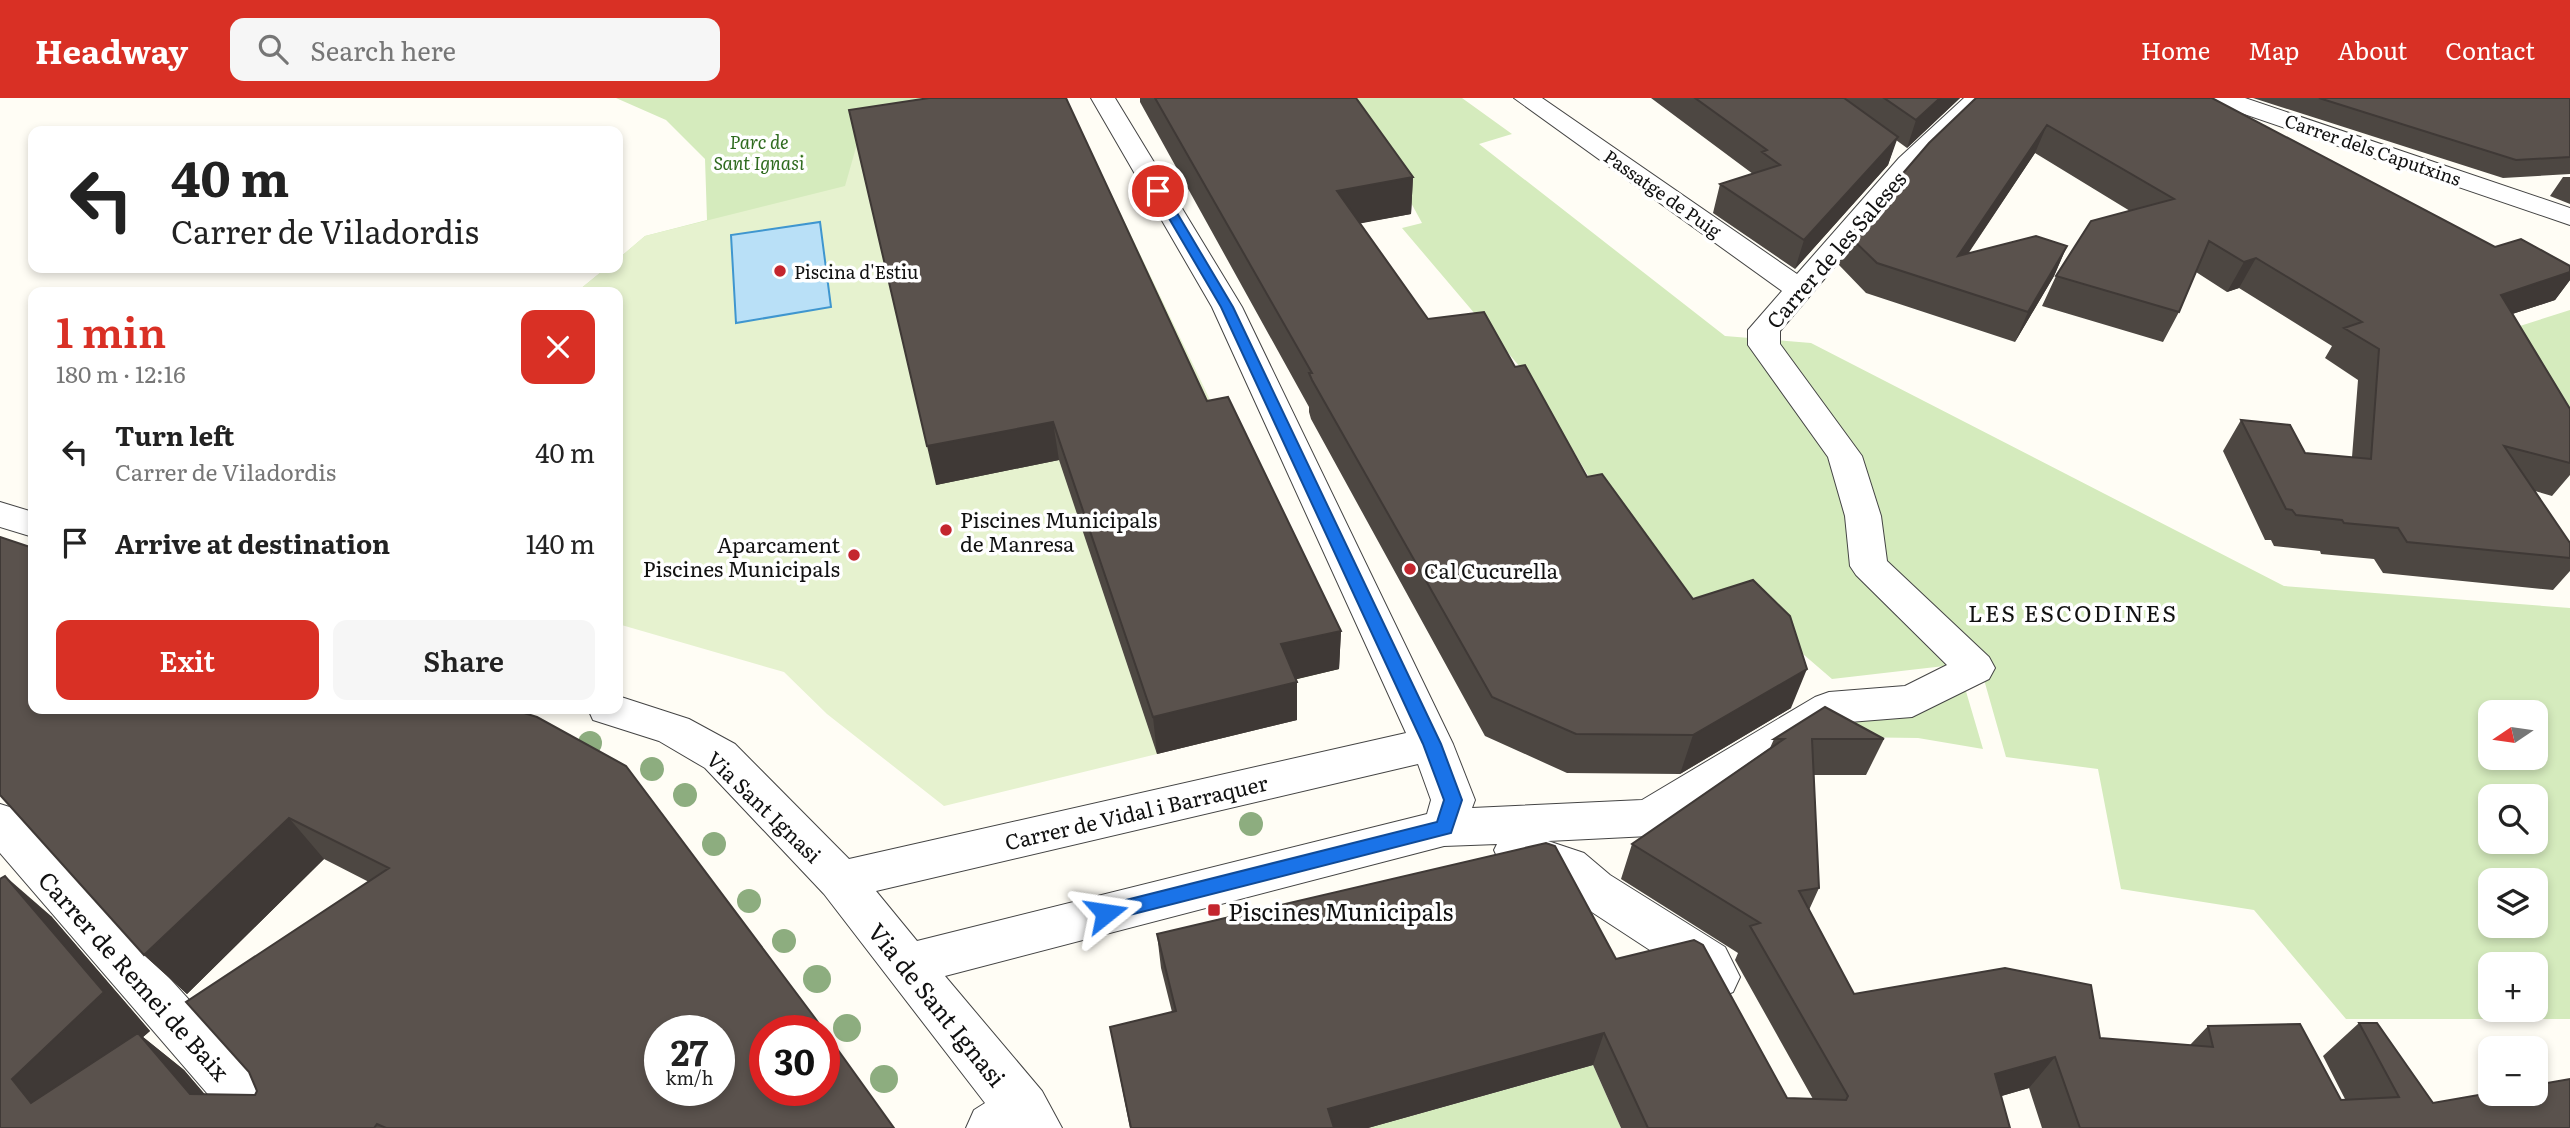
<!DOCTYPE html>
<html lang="en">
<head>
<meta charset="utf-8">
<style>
	body { margin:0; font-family:Literata,serif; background:#f6f6f6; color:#222; height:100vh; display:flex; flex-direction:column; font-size:26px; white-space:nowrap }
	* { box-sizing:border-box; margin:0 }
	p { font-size:23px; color:#767676 }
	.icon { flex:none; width:38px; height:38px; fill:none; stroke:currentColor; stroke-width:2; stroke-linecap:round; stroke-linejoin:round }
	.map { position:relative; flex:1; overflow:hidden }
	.panel { position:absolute; left:28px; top:189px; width:595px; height:427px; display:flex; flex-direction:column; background:#fff; border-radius:14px; box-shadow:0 4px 10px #0003 }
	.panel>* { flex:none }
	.guide { position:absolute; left:28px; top:28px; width:595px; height:147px; border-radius:14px; box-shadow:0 4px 10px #0003; background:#fff; color:#222; overflow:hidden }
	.needle { width:46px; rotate:257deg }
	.controls { position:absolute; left:2478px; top:602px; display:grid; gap:14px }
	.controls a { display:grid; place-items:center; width:70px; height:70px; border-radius:14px; background:#fff; box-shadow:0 4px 10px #0003; font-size:35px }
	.speed { position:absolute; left:644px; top:917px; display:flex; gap:14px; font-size:35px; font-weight:700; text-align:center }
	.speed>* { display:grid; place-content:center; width:91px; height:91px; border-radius:50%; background:#fff; box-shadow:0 4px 10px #0003; line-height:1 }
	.speed small { font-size:18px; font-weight:400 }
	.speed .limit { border:10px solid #d22; background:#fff; color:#111 }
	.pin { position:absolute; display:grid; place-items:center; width:60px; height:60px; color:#fff; margin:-30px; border:4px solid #fff; border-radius:50%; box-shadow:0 2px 7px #0007 }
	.me { position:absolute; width:77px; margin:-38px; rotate:75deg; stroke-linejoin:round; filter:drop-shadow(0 0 5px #0008) }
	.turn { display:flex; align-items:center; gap:24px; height:147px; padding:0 28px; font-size:32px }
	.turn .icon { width:91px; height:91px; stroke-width:2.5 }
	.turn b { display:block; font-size:49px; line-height:60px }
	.round { display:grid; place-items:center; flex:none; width:74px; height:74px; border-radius:14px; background:#f6f6f6 }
	.headline { display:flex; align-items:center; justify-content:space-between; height:119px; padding:0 28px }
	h1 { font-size:42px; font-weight:600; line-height:52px; color:#d93025 }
	.primary-button { display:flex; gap:14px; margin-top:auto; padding:14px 28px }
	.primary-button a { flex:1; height:80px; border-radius:14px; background:#d93025; color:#fff; font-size:28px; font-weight:600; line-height:80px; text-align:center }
	.primary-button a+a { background:#f6f6f6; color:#222 }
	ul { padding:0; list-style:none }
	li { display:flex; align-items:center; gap:21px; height:91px; padding:0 28px }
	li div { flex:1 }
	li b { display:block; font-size:26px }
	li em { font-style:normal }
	header { display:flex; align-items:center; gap:42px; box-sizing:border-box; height:98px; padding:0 35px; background:#d93025; color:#fff }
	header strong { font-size:33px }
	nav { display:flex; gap:38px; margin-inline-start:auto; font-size:24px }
	.search { width:490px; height:63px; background:#f6f6f6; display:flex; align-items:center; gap:18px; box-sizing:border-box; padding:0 24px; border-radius:14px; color:#767676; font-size:26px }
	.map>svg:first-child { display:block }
	.green { fill:#d5ebbd; fill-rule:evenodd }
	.pitch { fill:#e6f2cf }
	.water { fill:#b9e0f7; stroke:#3f96cf; stroke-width:2 }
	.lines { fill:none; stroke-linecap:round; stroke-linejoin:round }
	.minor-casing { stroke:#444; stroke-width:2 }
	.minor { fill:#fff; fill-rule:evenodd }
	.tree { fill:#8dad7f }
	.wall { fill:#4d4742 }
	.shaded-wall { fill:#3f3936 }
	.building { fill:#5a524d; stroke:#3f3936; stroke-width:2; fill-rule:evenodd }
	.route { fill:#1a73e8; stroke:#114b97; stroke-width:2 }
	.poi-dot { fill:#c4262e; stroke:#fff; stroke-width:2.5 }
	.labels { text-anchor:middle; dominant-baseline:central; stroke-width:7; stroke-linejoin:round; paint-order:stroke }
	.far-park-label { font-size:18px; font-style:italic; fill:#2f6b1f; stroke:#fff }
	.far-street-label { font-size:18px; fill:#111; stroke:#fff }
	.far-poi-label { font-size:18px; fill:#111; stroke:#fff; text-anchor:start }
	.street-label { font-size:21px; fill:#111; stroke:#fff }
	.poi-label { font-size:21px; fill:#111; stroke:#fff; text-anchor:start }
	.neighbourhood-label { font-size:23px; letter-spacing:2px; fill:#111; stroke:#fff }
	.near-poi-label { font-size:24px; fill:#111; stroke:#fff; text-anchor:start }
	.near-street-label { font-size:24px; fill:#111; stroke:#fff }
</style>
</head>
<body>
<header>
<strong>Headway</strong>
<div class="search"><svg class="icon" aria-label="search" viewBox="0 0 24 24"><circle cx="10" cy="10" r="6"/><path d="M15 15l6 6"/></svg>Search here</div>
<nav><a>Home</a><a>Map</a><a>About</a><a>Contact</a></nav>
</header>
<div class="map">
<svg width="2570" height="1030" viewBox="0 0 2570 1030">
	<rect width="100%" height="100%" fill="#fffdf5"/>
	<path class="green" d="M616,0H1066L886,172L618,275V194L579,192L606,170H618V161L645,138L707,122L705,61L666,22Z
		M1354,0H1462L1512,36L1479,46L1725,238L1811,245L2284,488L2570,510V921H2346L2254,812L2121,791L2098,671L2006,659L1979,564L1832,581L1731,494L1663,504L1532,283L1402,130L1422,125ZM2490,614H2536V660H2490ZM2490,698H2536V744H2490ZM2490,782H2536V828H2490ZM2490,866H2536V912H2490Z
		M2570,212V326L2501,234Z
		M1965,590L1983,651L1918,640L1846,639L1837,615Z
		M1593,967L1621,1030H1368Z"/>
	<path class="pitch" d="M1072,14L1339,571L1282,585L1157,656L944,708L827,616L784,574L618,526V194L579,192L606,170H618V161L645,138L845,88L857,46Z"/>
	<path class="water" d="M820,124L831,209L736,225L731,137Z"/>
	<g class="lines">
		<defs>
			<path id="minor" d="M1091,0H1115L1242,209L1453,646L1475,702L1472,710L1642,702L1815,599L1829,594L1905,588L1947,567L1856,477L1850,468L1845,418L1828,359L1748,247V232L1782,193L1514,0H1542L1797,176L1899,60L1964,0H1991L1917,72L1780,233V246L1862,358L1881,418L1887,463L1989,559L1995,570L1989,581L1912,619L1837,625L1665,733L1649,738L1548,743L1584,755L1610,777L1725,849L1740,879L1733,894L1716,901L1699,894L1691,879L1578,805L1553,782L1500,765L1494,752L1497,746L1444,748L945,878L1042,993L1062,1030H966L974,1012L985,1005L824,796L705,670L659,643L593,622L588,611H618V598L689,621L735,646L849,761L1406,635L1212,209ZM1418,666L1431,702L1427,716L917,843L876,793Z
				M2209,0H2245L2570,110V127L2212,5Z
				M0,404L33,414V439L0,429Z
				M0,706L16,711L289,1012L297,1030H237L0,755Z"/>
		</defs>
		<use href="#minor" class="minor-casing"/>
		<use href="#minor" class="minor"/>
	</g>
	<g class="tree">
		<circle cx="590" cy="645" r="12"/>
		<circle cx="652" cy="671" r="12"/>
		<circle cx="685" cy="697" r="12"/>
		<circle cx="1251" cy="726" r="12"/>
		<circle cx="714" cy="746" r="12"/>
		<circle cx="749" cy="803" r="12"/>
		<circle cx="784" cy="843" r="12"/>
		<circle cx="817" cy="881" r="14"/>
		<circle cx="847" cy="930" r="14"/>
		<circle cx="884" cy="981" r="14"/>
	</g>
	<path class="wall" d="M929,0L1207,303L1341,533L1339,571L1296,581L1297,584V622L1157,656L1059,362L936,387Z
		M1140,0H1356L1413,79L1411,116L1360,125L1428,221L1515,269L1587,379L1693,501L1791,610L1680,676L1567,675L1485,638L1311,321L1309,314V309L1140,4Z
		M1651,0H1960L1907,50L1896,42L1888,67L1795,171L1713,115L1720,86L1753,76Z
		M1976,0L2495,149L2570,168V182L2555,202L2512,216L2570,311V377L2552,398L2535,393L2570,445V473L2553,492L2383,475L2374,461L2321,456L2320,453L2274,448L2271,442H2265L2223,353L2241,322L2305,355L2352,359L2358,282L2325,260L2332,248L2239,190L2227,194L2196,174L2179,214L2163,244L2042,208L2056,178L2130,113L2035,55L1968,156L2067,148L2054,178L2015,244L1866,195L1839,167L1849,138Z
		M2253,0H2570V77V76L2503,80Z
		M2563,79H2570V106L2550,98Z
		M511,611L894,1030H0L51,818L150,933L143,939L184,972L204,996L255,997L369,784L324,761L187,896L144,857L0,697Z
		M1774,641H1884L1866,677H1814L1819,790L1809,812L1854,896L2100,940L2190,947L2208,928L2341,1002L2345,1001L2323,958L2359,925L2433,1005L2570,1030H2042L2029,990L2001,998L2010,1030H1621L1593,967L1368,1030H1130L1110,929L1172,914L1161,870L1157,836L1616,861L1787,1000L1813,1001L1735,862L1738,855L1621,781L1632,746L1770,650Z"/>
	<path class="shaded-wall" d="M1940,0H1960L1907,50L1916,22Z
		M2047,27L2035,55L1946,188L1958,158Z
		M1898,39L1888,67L1795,171L1804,142Z
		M1413,79L1411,116L1336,130L1337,93Z
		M2067,148L2054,178L2015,244L2028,214Z
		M2256,160L2239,190L2227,194L2244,164Z
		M2570,174V182L2555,202L2479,227L2501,197Z
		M1053,324L1059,362L936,387L927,348Z
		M1341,533L1339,571L1281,585V546Z
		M1807,571L1791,610L1680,676L1693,637Z
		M1297,584V622L1157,656L1153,619Z
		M289,720L324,761L187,896L144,857Z
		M5,778L51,818L150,933L143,939L184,972L234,1030L31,1005L12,981Z
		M1604,935L1593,967L1368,1030H1327L1328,1011Z
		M2055,959L2029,990L1971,1007L1995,976Z"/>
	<path class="building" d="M929,0H1066L1207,303L1228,299L1341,533L1281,546L1297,584L1153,619L1053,324L927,348L849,12Z
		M1155,0H1356L1413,79L1337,93L1428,221L1484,214L1515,269L1525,267L1587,379L1602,376L1693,501L1753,482L1790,518L1807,571L1693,637L1576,636L1492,599L1312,282L1309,275H1312Z
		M1695,0H1844L1898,39L1804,142L1720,86L1780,67L1762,54L1767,52Z
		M1884,0H1940L1916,22Z
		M1976,0H2212L2495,149L2521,141L2570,168V174L2501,197L2570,311V365L2504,348L2570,445V460L2407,444L2398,430L2344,425L2342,422L2296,417L2292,412L2286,411L2241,322L2290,327L2305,355L2371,361L2379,251L2344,230L2362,224L2256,160L2244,164L2209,143L2179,214L2056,178L2091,123L2174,101L2047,27L1958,158L2036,138L2067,148L2028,214L1877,165L1849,138L1929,45Z
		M2319,0H2570V59L2516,62Z
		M0,439L33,450V611H511L537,619L626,668L815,920L894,1030H386L377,1026L374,1030H0V781L5,778L104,894L12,981L31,1005L138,935L190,996L255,997L257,993L249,974L186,904L389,770L289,720L144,857L0,697ZM660,933H719V992H660ZM765,933H824V992H765Z
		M1825,609L1884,641H1812L1819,790L1799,793L1854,896L2005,870L2091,887L2100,940L2213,949L2208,928L2300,926L2341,1002L2399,999L2359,925H2377L2433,1005L2490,995L2536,996V987L2570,981V1030H2080L2055,959L1995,976L2010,1030H1648L1604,935L1328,1011L1334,1030H1131L1110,929L1176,913L1157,836L1546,745L1555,748L1616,861L1694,842L1703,847L1787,1000L1846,1002L1848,998L1750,828L1760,825L1632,746L1784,641H1774Z"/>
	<path class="route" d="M1158,90L1164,93L1233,209L1441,646L1462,702L1451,735L1106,823L1100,821L1097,815L1100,809L1106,807L1437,724L1444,702L1423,646L1221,209L1153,93Z"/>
	<g class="poi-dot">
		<circle cx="780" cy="173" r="7"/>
		<circle cx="946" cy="432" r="7"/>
		<circle cx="854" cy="457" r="7"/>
		<circle cx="1410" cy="471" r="7"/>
		<rect x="1207" y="805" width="14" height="14" rx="3.5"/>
	</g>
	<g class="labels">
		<g class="far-park-label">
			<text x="759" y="43">Parc de<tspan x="759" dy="21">Sant Ignasi</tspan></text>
		</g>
		<g class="far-street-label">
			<text transform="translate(2373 51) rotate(19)">Carrer dels Caputxins</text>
			<text transform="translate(1663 95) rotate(35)">Passatge de Puig</text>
		</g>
		<g class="far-poi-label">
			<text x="794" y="173">Piscina d'Estiu</text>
		</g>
		<g class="street-label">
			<text transform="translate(1835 151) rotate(-49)">Carrer de les Saleses</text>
			<text transform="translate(765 708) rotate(44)">Via Sant Ignasi</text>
			<text transform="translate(1136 713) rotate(-13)">Carrer de Vidal i Barraquer</text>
		</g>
		<g class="poi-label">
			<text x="960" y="420">Piscines Municipals<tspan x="960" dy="24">de Manresa</tspan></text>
			<text x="840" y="445" text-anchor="end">Aparcament<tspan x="840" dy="24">Piscines Municipals</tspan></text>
			<text x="1424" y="471">Cal Cucurella</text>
		</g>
		<g class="neighbourhood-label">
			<text x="2073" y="514">LES ESCODINES</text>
		</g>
		<g class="near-poi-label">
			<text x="1228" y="812">Piscines Municipals</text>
		</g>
		<g class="near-street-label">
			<text transform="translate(135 877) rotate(48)">Carrer de Remei de Baix</text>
			<text transform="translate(938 906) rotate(51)">Via de Sant Ignasi</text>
		</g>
	</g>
</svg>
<div class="controls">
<a><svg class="needle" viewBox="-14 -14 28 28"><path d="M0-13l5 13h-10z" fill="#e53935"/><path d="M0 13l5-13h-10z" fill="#767676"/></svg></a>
<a><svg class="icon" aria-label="search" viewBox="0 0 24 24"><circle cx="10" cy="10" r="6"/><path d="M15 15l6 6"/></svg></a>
<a><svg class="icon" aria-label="layers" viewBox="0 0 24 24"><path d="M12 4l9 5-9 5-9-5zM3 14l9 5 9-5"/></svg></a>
<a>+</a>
<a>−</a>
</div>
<div class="speed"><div>27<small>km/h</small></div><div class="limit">30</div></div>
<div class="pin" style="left:1158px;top:93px;background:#d93025"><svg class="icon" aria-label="arrive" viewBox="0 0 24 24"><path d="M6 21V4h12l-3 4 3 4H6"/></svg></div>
<svg class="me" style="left:1106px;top:815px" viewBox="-20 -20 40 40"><path d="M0-17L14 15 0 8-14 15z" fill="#1a73e8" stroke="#fff" stroke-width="4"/></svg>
<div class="guide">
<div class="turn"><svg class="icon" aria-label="left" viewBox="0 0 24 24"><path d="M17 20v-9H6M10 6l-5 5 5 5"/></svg><div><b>40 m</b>Carrer de Viladordis</div></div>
</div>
<section class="panel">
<div class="headline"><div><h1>1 min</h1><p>180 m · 12:16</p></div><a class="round" style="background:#d93025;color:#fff"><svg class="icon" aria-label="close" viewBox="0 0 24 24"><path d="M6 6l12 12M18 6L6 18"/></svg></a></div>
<ul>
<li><svg class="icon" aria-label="left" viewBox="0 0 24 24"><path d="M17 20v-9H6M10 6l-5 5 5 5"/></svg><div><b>Turn left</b><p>Carrer de Viladordis</p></div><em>40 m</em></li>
<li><svg class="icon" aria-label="arrive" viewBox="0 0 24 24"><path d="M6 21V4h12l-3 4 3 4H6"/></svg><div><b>Arrive at destination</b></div><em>140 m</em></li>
</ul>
<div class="primary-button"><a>Exit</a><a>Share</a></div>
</section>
</div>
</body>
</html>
